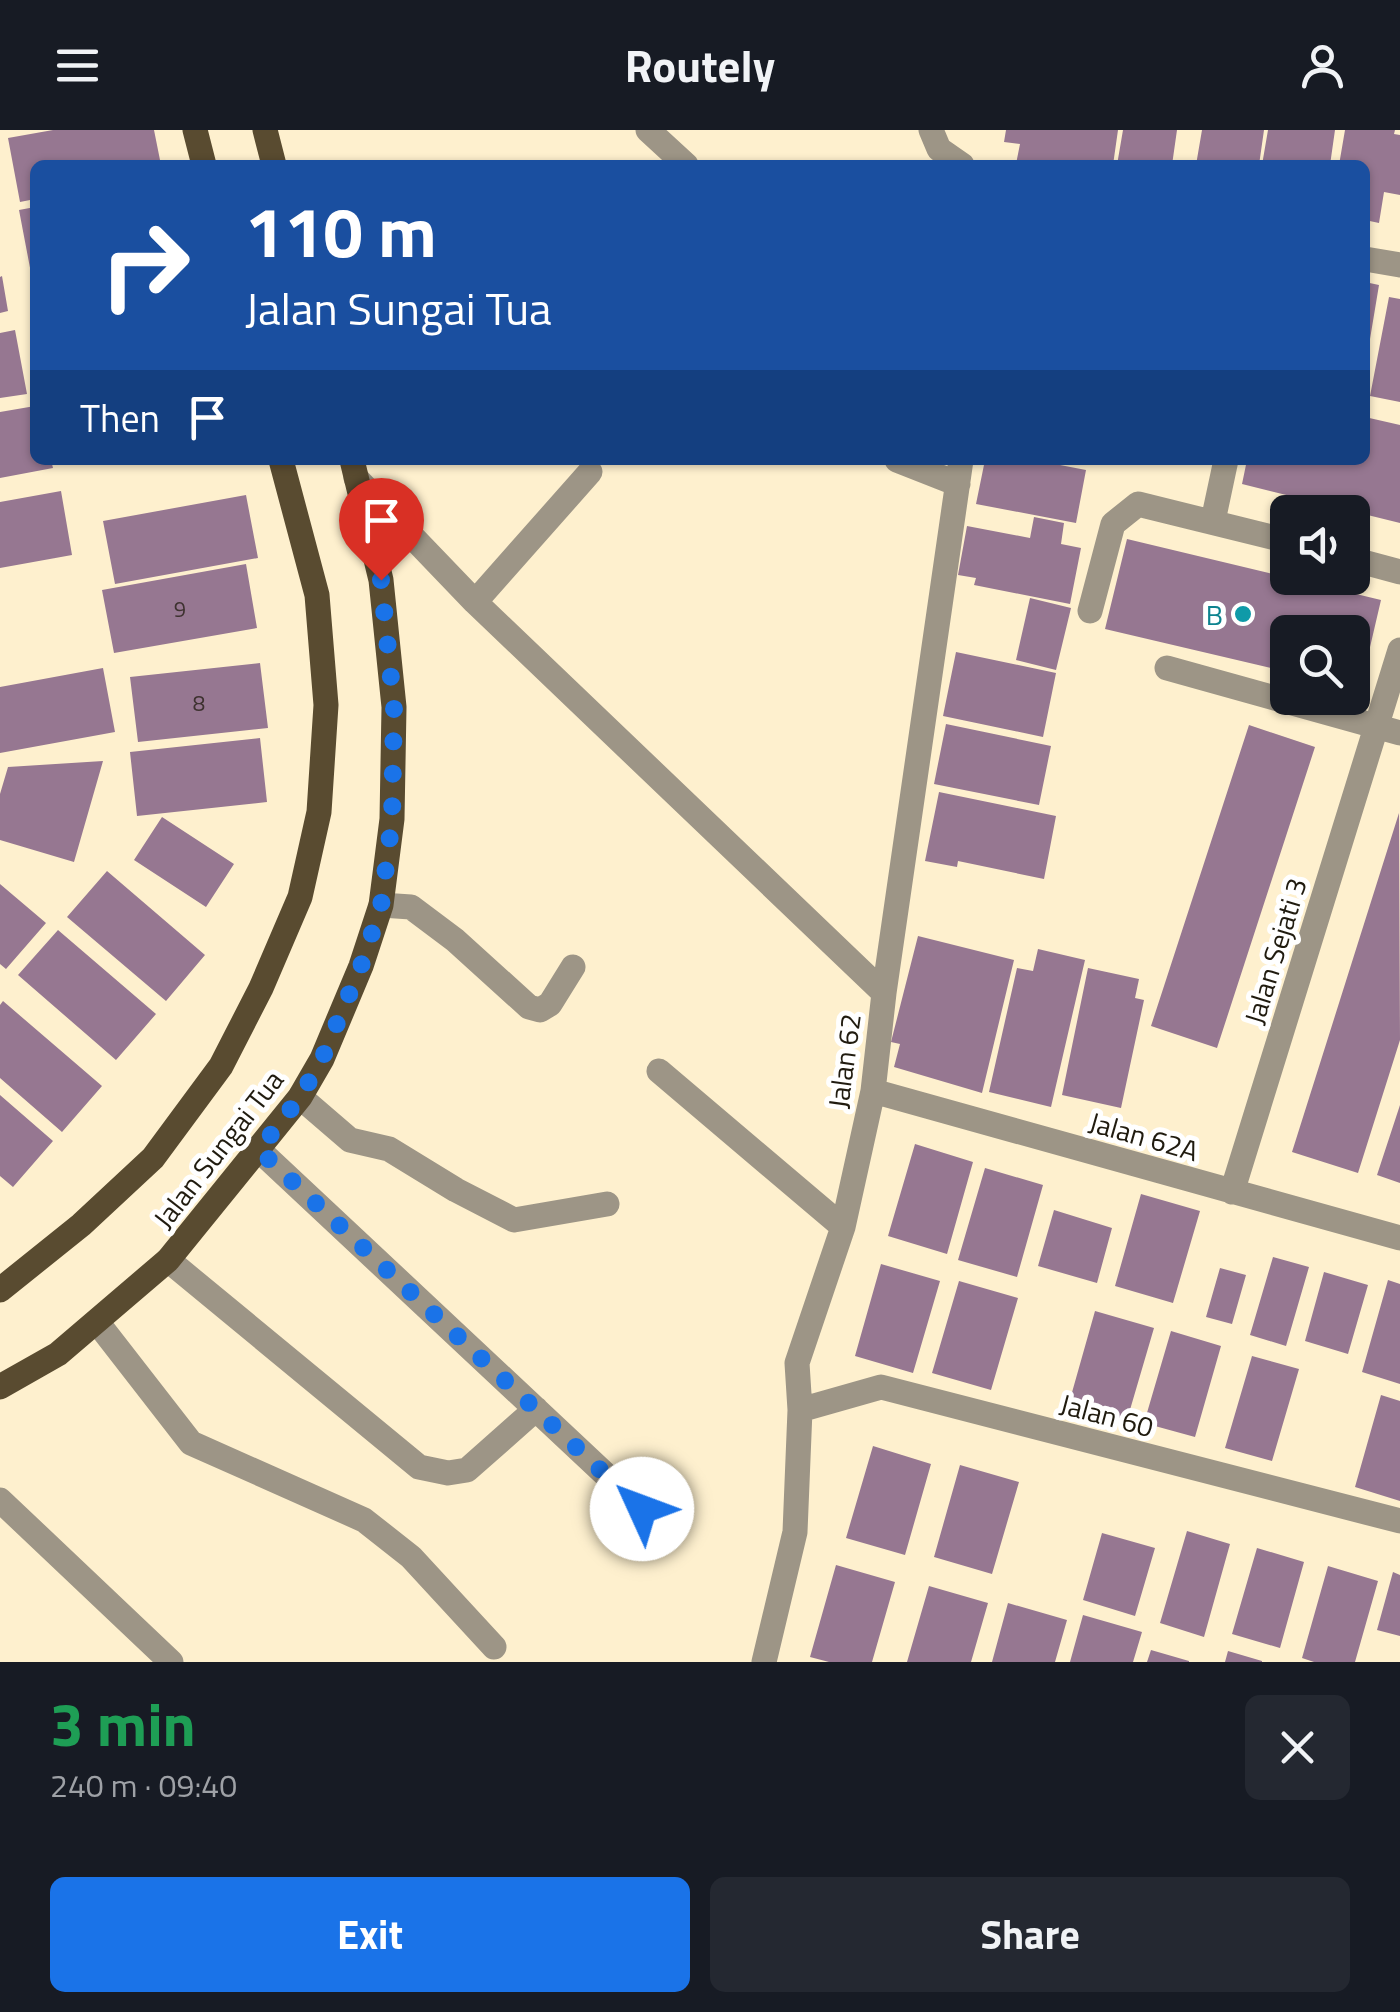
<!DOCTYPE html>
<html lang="en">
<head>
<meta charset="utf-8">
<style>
	body { margin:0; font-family:"Titillium Web",sans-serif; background:#242831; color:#f1f3f6; height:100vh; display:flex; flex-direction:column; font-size:38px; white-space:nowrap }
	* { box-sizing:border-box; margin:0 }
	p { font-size:32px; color:#9ea1a6 }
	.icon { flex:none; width:55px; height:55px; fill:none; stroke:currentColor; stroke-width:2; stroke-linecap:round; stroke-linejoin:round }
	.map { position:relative; height:1532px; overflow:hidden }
	.side { display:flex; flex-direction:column; background:#171b24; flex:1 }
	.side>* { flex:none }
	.top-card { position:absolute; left:30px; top:30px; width:1340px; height:305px; border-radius:15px; box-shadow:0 2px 8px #0004; background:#1a4fa0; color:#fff; overflow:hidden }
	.buttons { position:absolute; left:1270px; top:365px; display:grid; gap:20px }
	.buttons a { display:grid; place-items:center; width:100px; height:100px; border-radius:15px; background:#171b24; box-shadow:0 2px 8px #0004; font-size:50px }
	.pin { position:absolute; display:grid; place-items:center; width:85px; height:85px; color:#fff; margin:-102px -42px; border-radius:50% 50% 50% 0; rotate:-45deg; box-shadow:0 0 10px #0007 }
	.pin .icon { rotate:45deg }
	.me { position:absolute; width:110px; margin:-55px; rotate:313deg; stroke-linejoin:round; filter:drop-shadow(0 0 8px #0008) }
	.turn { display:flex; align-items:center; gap:35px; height:210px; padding:0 50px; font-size:45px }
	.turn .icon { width:130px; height:130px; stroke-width:2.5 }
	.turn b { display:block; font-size:70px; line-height:85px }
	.then { display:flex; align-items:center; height:95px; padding:0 50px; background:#0003; gap:20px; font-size:38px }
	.round { display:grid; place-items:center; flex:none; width:105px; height:105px; border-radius:15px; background:#242831 }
	.headline { display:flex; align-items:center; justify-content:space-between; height:170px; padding:0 50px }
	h1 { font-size:60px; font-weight:700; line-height:75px; color:#1e9e55 }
	.cta { display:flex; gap:20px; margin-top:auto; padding:20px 50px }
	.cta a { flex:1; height:115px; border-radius:15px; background:#1a73e8; color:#fff; font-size:40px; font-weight:700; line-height:115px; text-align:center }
	.cta a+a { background:#242831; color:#f1f3f6 }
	header { display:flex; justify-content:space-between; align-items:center; height:130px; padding:0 50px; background:#171b24; font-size:45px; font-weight:700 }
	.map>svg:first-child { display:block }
	.building { fill:#967791 }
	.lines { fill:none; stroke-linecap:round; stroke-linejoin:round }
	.minor { stroke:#9d9586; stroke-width:25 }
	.major { stroke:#594b30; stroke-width:25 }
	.route { stroke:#1a73e8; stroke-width:18; stroke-dasharray:0 32.4 }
	.culture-dot { fill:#0f9aa8; stroke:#fff; stroke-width:4 }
	.labels { text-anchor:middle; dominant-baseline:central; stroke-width:10; stroke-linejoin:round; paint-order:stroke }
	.number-label { font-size:22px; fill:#3e3230 }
	.culture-label { font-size:28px; fill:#0d838f; stroke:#fff; text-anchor:end }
	.street-label { font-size:28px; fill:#201b0f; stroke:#fff }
</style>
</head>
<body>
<header><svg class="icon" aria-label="menu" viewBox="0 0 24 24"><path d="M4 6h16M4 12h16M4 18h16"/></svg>Routely<svg class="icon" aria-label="person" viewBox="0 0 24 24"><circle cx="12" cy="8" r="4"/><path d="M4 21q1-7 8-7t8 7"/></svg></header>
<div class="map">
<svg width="1400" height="1532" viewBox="0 0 1400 1532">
	<rect width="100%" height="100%" fill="#fef0ce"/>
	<path class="building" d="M53,0H154L161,35H35V69L20,72L8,8Z
		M1006,0H1118L1113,35L1016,34L1020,14L1004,12Z
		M1123,0H1177L1172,35H1117Z
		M1202,0H1264L1259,35H1196Z
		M1268,0H1335L1330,35H1262Z
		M1345,0H1395L1394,4L1400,5V65L1384,62L1379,93L1365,90V35H1339Z
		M35,77V143H31L19,80Z
		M2,146L8,181L0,183V147Z
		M1365,152L1379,155L1367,227H1365Z
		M1389,167L1400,169V272L1370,266Z
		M15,200L27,264L0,268V203Z
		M35,276V330H51L53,338L0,348V282Z
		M1365,287L1400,295V393L1242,354L1247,330H1365Z
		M985,330H1034L1086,340L1076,393L976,374Z
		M61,361L72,425L0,438V372Z
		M246,365L258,428L115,454L103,391Z
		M1034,387L1064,393L1061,414L1081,418L1070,474L974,455L976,448L958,445L967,396L1030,408Z
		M1127,409L1381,470L1360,560L1352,558V502H1288V542L1105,499Z
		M246,434L257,498L114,523L102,460Z
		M1030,468L1071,478L1056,540L1016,530Z
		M956,522L1056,543L1043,607L943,586Z
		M260,533L268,598L138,612L130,547Z
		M103,538L115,602L0,623V557Z
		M946,594L1051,616L1039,675L934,654Z
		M1249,595L1315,617L1217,918L1151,896Z
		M260,608L267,672L137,686L130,622Z
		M103,631L74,732L0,710V664L8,637Z
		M939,662L1056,686L1044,749L958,731L957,737L925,731Z
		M1399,683L1400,910L1358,1043L1292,1022Z
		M162,687L234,734L206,777L134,730Z
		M107,741L205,825L166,871L67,787Z
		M0,754L46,793L6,839L0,834Z
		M58,800L156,884L116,930L18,845Z
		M918,806L1014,830L982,963L894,937L900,914L891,912Z
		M1038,819L1085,830L1051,977L989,962L1017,838L1033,841Z
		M1088,838L1139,849L1135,868L1144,870L1121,978L1062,965Z
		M3,871L102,956L62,1002L0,948V875Z
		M0,965L53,1011L13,1057L0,1046Z
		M1400,975V1053L1377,1045Z
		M915,1014L973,1032L947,1124L888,1106Z
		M985,1038L1043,1055L1017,1147L958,1130Z
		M1141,1064L1200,1081L1173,1173L1115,1156Z
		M1054,1080L1112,1098L1097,1153L1038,1136Z
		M1273,1127L1309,1137L1286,1216L1250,1205Z
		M881,1134L940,1151L913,1243L855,1226Z
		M1220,1138L1246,1145L1232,1194L1206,1187Z
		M1324,1142L1368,1155L1348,1224L1305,1211Z
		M1388,1150L1400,1154V1254L1362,1242Z
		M959,1151L1018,1168L991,1260L932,1243Z
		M1095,1181L1154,1198L1127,1290L1069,1273Z
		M1171,1201L1221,1216L1195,1307L1144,1293Z
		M1252,1226L1299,1239L1272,1331L1225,1318Z
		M1381,1265L1400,1271V1371L1355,1357Z
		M873,1316L931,1334L905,1425L846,1408Z
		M960,1335L1019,1352L992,1444L934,1427Z
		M1187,1401L1230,1414L1204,1507L1160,1493Z
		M1102,1403L1155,1418L1135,1486L1083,1470Z
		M1257,1418L1304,1432L1280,1518L1232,1504Z
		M836,1435L895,1452L872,1532H829L810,1527Z
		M1328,1436L1378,1451L1355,1532H1314L1302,1528Z
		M1393,1442L1400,1445V1506L1377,1500Z
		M929,1456L988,1473L971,1532H907Z
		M1008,1473L1067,1490L1055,1532H992Z
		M1083,1485L1142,1502L1133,1532H1070Z
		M1151,1520L1189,1531V1532H1147Z
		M1228,1521L1262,1531V1532H1225Z"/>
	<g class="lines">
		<path class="minor" d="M648,0L686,35
			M931,0L939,19L962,35
			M1365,129L1400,135
			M897,330L958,354
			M356,348L475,472L884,863
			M1213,391L1226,330
			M1352,429L1400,442
			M475,472L590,342
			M1090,481L1113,394L1138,374L1288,411
			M1167,538L1400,603
			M381,775L411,777L455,810L529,877L540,880L550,874L573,837
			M659,941L843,1097
			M873,961L1400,1108
			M300,967L350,1010L389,1019L456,1060L514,1090L607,1074
			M259,1020L669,1404
			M1232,1062L1400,520
			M168,1130L419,1337L448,1343L467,1340L536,1279
			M97,1192L191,1313L364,1390L411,1427L494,1517
			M800,1280L881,1257L1400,1391
			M0,1370L171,1532
			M764,1532L795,1402L800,1280L797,1233L843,1097L873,961L884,863L961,330"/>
		<path class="major" d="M195,0L204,35
			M265,0L274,35
			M0,1160L81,1095L153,1028L221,936L261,858L300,767L319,682L326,575L317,465L281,330
			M0,1257L58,1224L168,1130L300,967L322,929L361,836L381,775L392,689L394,577L381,450L352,330"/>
	</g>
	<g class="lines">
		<path class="route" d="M381,450L394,578L392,690L381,776L361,836L322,929L300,967L259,1020L642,1379"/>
	</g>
	<circle class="culture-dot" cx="1243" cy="484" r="10"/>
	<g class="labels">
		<g class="number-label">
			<text x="180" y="479">9</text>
			<text x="199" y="573">8</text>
		</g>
		<g class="culture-label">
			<text x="1223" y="484">B</text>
		</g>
		<g class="street-label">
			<text transform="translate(1275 821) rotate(-73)">Jalan Sejati 3</text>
			<text transform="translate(844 931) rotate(-82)">Jalan 62</text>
			<text transform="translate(1144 1006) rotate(16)">Jalan 62A</text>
			<text transform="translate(218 1019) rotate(-52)">Jalan Sungai Tua</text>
			<text transform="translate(1107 1285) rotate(15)">Jalan 60</text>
		</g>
	</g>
</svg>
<div class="buttons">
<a><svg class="icon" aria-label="sound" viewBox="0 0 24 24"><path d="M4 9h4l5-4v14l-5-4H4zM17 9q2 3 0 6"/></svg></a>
<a><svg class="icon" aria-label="search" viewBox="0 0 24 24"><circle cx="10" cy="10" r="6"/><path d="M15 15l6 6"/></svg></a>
</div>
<div class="pin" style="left:381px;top:450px;background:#d93025"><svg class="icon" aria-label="arrive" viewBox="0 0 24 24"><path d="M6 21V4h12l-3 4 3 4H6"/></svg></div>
<svg class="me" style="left:642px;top:1379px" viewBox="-20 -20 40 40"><circle r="19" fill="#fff"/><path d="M0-13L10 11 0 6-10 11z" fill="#1a73e8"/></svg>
<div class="top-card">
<div class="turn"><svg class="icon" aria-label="right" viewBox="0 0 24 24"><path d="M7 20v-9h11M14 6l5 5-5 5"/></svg><div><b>110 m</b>Jalan Sungai Tua</div></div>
<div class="then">Then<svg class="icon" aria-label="arrive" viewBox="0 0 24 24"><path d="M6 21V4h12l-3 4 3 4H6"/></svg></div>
</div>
</div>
<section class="side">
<div class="headline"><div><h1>3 min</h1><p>240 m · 09:40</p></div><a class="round"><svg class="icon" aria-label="close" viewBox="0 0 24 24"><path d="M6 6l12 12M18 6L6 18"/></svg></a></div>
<div class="cta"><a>Exit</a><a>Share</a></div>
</section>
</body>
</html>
